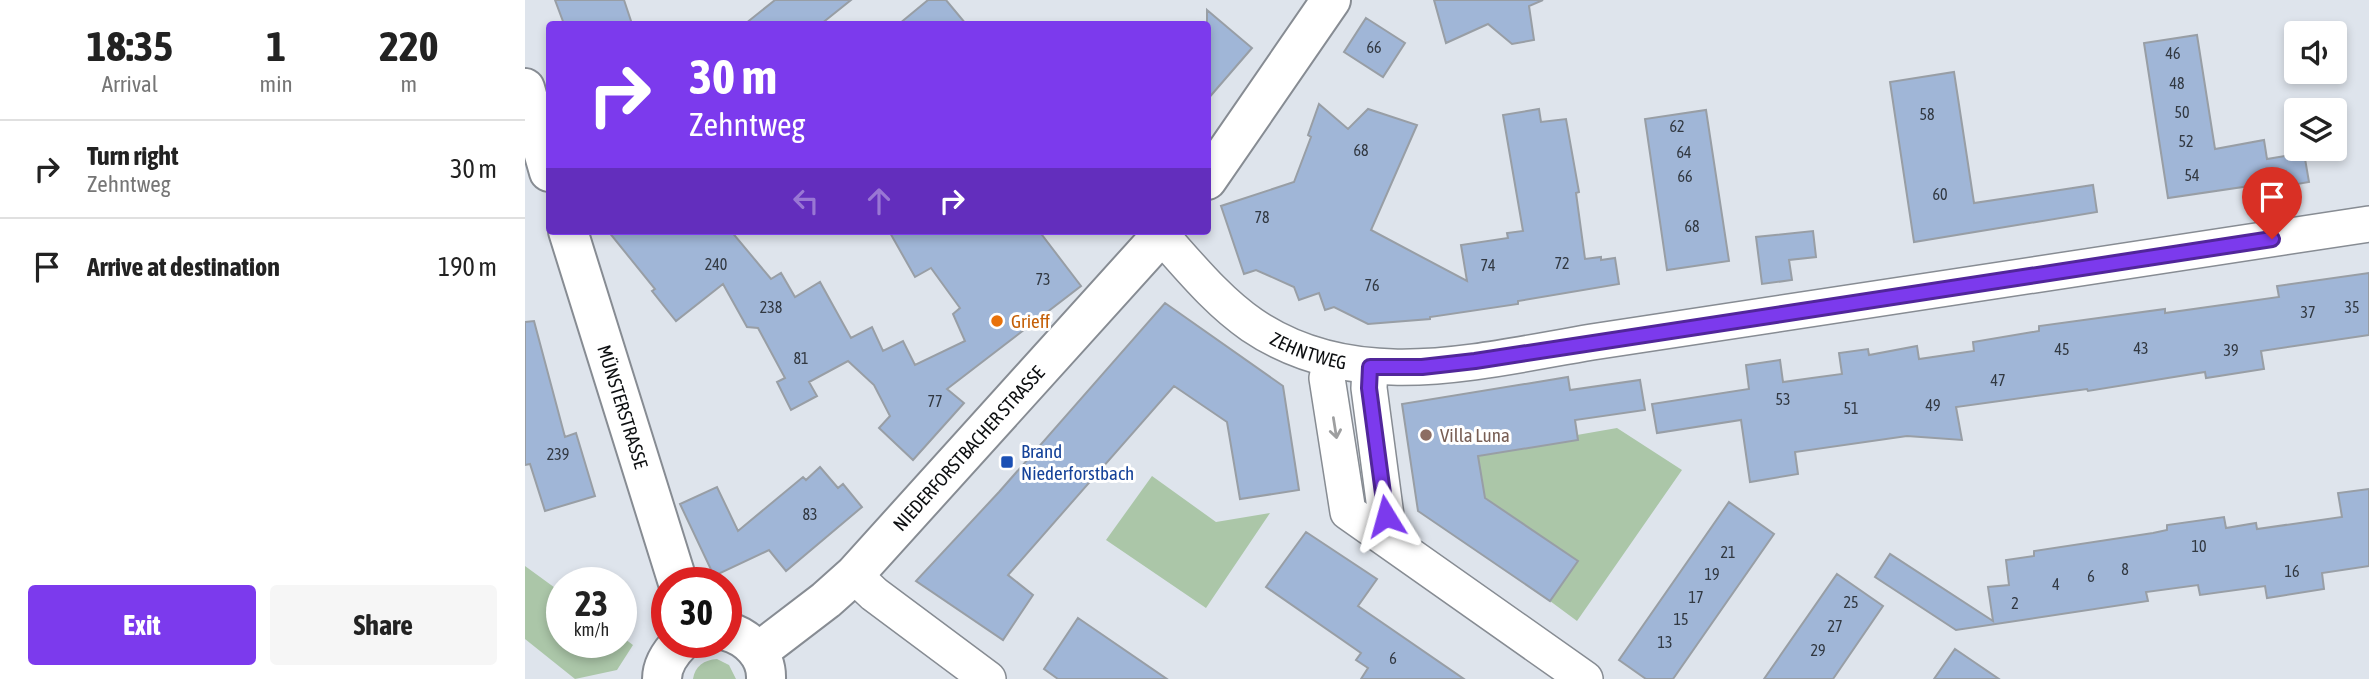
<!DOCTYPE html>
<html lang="en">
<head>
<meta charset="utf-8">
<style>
	body { margin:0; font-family:"Asap Condensed",sans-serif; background:#f6f6f6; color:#222; height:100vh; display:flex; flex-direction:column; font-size:26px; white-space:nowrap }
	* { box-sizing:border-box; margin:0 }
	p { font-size:23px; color:#767676 }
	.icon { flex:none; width:38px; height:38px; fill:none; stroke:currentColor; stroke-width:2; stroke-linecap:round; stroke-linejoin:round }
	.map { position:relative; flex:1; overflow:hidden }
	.sheet { display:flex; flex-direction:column; background:#fff; width:525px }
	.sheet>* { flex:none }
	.hud { position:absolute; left:21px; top:21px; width:665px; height:214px; border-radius:7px; box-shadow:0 4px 10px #0003; background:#7c3aed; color:#fff; overflow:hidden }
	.controls { position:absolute; left:1759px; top:21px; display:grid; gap:14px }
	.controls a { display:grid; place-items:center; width:63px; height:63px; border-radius:7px; background:#fff; box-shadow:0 4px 10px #0003; font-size:35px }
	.speed { position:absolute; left:21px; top:567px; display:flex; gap:14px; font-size:35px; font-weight:700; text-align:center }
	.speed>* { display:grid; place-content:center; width:91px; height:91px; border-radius:50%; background:#fff; box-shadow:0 4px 10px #0003; line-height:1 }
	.speed small { font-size:18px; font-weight:400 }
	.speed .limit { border:10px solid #d22; background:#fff; color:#111 }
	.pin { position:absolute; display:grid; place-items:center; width:60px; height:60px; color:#fff; margin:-72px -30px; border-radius:50% 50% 50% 0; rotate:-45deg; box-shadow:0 0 7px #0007 }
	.pin .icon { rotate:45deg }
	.me { position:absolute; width:77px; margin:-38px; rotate:352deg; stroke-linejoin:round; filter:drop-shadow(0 0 5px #0008) }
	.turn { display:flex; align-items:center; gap:24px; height:147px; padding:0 28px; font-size:32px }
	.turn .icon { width:91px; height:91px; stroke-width:2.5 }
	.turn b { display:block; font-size:49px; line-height:60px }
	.lanes { display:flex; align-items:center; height:66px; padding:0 28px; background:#0003; justify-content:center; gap:35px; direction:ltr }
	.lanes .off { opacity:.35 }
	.eta { display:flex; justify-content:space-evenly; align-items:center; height:119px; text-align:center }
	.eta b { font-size:42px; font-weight:700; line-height:49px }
	.primary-button { display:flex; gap:14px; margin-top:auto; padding:14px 28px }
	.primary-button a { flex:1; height:80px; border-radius:7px; background:#7c3aed; color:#fff; font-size:28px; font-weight:700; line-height:80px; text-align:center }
	.primary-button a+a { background:#f6f6f6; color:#222 }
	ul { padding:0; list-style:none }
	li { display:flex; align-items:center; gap:21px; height:98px; padding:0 28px; border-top:2px solid #e0e0e0 }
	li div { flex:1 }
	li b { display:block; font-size:26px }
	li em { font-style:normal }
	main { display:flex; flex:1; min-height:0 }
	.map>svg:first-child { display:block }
	.green { fill:#abc6a8 }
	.building { fill:#a0b6d7; stroke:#989ea5; stroke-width:2 }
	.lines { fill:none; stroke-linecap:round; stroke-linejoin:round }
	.street-casing { stroke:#878c93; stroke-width:38 }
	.secondary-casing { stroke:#878c93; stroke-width:42 }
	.street { stroke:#fff; stroke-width:35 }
	.secondary { stroke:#fff; stroke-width:38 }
	.oneway { stroke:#9e9fa0 }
	.route-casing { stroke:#51269a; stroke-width:18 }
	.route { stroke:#7c3aed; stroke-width:12 }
	.food-dot { fill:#e8710a; stroke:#fff; stroke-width:2.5 }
	.education-dot { fill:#8d6e63; stroke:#fff; stroke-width:2.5 }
	.transit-dot { fill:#1a4fb4; stroke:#fff; stroke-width:2.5 }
	.labels { text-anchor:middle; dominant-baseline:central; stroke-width:6; stroke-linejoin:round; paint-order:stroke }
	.number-label { font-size:16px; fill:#323942 }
	.food-label { font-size:19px; fill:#c56008; stroke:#fff; text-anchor:start }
	.street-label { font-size:19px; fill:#0d0f11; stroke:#fff }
	.education-label { font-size:19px; fill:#785e54; stroke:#fff; text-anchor:start }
	.transit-label { font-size:19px; fill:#164399; stroke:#fff; text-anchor:start }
</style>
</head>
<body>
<main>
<section class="sheet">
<div class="eta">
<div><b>18:35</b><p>Arrival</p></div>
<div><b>1</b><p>min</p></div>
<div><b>220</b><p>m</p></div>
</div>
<ul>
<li><svg class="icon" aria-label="right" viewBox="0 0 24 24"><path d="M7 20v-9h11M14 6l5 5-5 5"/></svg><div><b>Turn right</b><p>Zehntweg</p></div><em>30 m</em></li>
<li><svg class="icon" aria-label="arrive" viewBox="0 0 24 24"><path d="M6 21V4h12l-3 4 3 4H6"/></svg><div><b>Arrive at destination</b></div><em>190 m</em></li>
</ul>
<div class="primary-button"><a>Exit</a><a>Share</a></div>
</section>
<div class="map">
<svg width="1844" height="679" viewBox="0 0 1844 679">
	<rect width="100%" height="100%" fill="#dee4ec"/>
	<path class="green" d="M1092,428L1157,470L1052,621L1025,601L1052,561L960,498L957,478L943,480L942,457L1053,440L1052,435Z
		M627,476L691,522L745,513L681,608L581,540Z
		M0,566L37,593V642H96V636L108,645L92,670L50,679L0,639Z
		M192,659L204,665L211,679H168C170,666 179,660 192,659Z"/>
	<path class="building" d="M30,0H99L107,24H39Z
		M250,0H326L296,24H220Z
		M403,0H421L441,24H374Z
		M909,0H1018L1004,6L1009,40L987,44L963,24L921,43Z
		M682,10L727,48L682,100Z
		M841,18L880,43L858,77L819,52Z
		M1672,35L1690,149L1739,140L1742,159L1779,153L1784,182L1726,192L1725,186L1643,198L1619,43Z
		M1429,72L1449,203L1568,185L1572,212L1389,242L1365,82Z
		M794,104L823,129L843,109L892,125L846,230L942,281L936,245L983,238L982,233L998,231L978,115L1014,109L1016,122L1041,119L1054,192L1051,193L1060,259L1076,257V260L1090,258L1094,284L993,301V304L905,317V319L843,324L809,307L800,310L794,293L774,300L769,287L731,270L719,274L696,206L769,182L786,137L783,135Z
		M1181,110L1204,261L1142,270L1120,119Z
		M83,231H206L246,279L256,273L270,297L295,282L326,338L347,327L358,351L378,341L390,365L440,341L428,314L435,308L406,268L390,277L364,231H514L556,286L422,389L439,403L388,460L354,428L365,416L349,385L323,361L284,382L292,396L266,410L252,382L260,378L233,328L222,327L198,284L151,321L127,291L130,289Z
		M1288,231L1291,257L1264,260L1267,280L1237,284L1231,237Z
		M1844,273V335L1736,351L1739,369L1681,378L1680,372L1563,391L1562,389L1431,407L1437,440L1382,436L1270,452L1273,474L1225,482L1216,420L1132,433L1127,404L1224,389L1221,365L1255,360L1258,382L1287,378L1317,374L1314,353L1343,349L1344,355L1392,346L1394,359L1449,351L1448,342L1514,331V326L1640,309V313L1754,297L1752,286Z
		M640,303L758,386L774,490L715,499L702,422L649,386L483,575L508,595L478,640L391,581L474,492Z
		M9,321L40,437L51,433L70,496L20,511L5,464L0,465V322Z
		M1043,377L1045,390L1115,380L1120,410L1050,420L1053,440L953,456L960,498L1053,561L1025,601L893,511L877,404Z
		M295,467L313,488L318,484L337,507L261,571L244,550L189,576L155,504L192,487L213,531L278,477L281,480Z
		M1844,489V566L1797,573L1799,589L1742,598L1740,586L1675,595L1673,585L1621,592L1623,601L1431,630L1350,577L1365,554L1468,621L1463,587L1484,585L1481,560L1509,556V551L1628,533L1642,530V525L1699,517L1701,528L1731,523L1732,529L1817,517L1813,493Z
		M1204,502L1249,534L1148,679H1121L1094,660Z
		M781,532L852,579L833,606L939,679H836L843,668L831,660L836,653L741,587Z
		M1312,574L1358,606L1308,679H1239Z
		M553,618L642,679H533L519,669Z
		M1430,649L1474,679H1409Z"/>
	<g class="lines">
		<defs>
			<g id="street">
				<path id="s1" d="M636,235C664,266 692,301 727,325C830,395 953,361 1067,342L1844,224"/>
				<path d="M806,361L802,378L823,512L1060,679"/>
				<path d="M845,367L844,388L861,516L851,531"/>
				<path d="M329,575L349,594L463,679"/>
			</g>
			<g id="secondary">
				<path d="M0,88L24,172"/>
				<path d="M682,180L806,0"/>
				<path id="s2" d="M43,231L153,583"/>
				<path d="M201,631C223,637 242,655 241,679"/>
				<path id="s3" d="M233,652L301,600L329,575L640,231"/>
				<path d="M137,679C137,664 146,652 156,642"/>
			</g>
		</defs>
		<use href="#street" class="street-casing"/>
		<use href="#secondary" class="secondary-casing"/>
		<use href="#street" class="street"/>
		<use href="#secondary" class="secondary"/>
	</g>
	<defs><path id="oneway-shaft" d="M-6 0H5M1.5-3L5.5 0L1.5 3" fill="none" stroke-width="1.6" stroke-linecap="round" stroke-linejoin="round" transform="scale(1.75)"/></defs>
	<use class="oneway" href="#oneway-shaft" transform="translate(810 428) rotate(81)"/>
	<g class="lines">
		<defs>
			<path id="route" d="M861,516L844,388L845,367H897L950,361L1747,239"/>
		</defs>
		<use href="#route" class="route-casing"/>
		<use href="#route" class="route"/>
	</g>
	<circle class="food-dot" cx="472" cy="321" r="7"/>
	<circle class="education-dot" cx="901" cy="435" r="7"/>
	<rect class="transit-dot" x="475" y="455" width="14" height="14" rx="3.5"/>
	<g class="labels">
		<g class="number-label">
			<text x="849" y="47">66</text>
			<text x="1648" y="53">46</text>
			<text x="1652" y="83">48</text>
			<text x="1657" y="112">50</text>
			<text x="1402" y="114">58</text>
			<text x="1152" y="126">62</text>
			<text x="1661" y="141">52</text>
			<text x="836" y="150">68</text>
			<text x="1159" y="152">64</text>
			<text x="1667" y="175">54</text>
			<text x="1160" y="176">66</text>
			<text x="1415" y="194">60</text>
			<text x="737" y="217">78</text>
			<text x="1167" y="226">68</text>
			<text x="1037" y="263">72</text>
			<text x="191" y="264">240</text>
			<text x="963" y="265">74</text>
			<text x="518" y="279">73</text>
			<text x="847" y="285">76</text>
			<text x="246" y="307">238</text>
			<text x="1827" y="307">35</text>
			<text x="1783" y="312">37</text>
			<text x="1616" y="348">43</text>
			<text x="1537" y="349">45</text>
			<text x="1706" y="350">39</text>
			<text x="276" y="358">81</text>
			<text x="1473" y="380">47</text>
			<text x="1258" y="399">53</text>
			<text x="410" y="401">77</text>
			<text x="1408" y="405">49</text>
			<text x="1326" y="408">51</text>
			<text x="33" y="454">239</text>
			<text x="285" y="514">83</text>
			<text x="1674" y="546">10</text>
			<text x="1203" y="552">21</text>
			<text x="1600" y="569">8</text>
			<text x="1767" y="571">16</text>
			<text x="1187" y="574">19</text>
			<text x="1566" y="576">6</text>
			<text x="1531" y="584">4</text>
			<text x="1171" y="597">17</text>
			<text x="1326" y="602">25</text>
			<text x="1490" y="603">2</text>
			<text x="1156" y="619">15</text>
			<text x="1310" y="626">27</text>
			<text x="1140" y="642">13</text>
			<text x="1293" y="650">29</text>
			<text x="868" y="658">6</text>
		</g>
		<g class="food-label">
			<text x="486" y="321">Grieff</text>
		</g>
		<g class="street-label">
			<text stroke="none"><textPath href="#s1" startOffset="191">ZEHNTWEG</textPath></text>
			<text stroke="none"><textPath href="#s2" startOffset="184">MÜNSTERSTRASSE</textPath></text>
			<text stroke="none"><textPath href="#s3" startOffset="294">NIEDERFORSTBACHER STRASSE</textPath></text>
		</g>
		<g class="education-label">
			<text x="915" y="435">Villa Luna</text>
		</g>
		<g class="transit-label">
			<text x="496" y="451">Brand<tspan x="496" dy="22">Niederforstbach</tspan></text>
		</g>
	</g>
</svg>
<div class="controls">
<a><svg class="icon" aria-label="sound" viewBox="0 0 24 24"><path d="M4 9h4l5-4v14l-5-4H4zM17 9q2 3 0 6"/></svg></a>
<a><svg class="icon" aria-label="layers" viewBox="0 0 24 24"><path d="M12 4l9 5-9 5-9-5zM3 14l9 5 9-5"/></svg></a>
</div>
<div class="speed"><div>23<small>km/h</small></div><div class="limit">30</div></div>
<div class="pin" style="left:1747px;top:239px;background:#d93025"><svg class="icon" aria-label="arrive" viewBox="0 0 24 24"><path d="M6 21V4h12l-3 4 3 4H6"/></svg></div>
<svg class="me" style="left:861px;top:516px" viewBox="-20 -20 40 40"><path d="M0-17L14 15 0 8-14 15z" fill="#7c3aed" stroke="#fff" stroke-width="4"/></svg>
<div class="hud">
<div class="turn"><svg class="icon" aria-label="right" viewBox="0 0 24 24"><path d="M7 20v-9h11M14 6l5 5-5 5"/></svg><div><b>30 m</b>Zehntweg</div></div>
<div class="lanes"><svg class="icon off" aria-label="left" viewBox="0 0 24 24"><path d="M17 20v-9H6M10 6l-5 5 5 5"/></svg><svg class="icon off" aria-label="ahead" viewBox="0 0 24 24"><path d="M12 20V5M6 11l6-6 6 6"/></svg><svg class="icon" aria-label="right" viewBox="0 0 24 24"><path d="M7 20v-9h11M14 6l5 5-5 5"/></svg></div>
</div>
</div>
</main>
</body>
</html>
